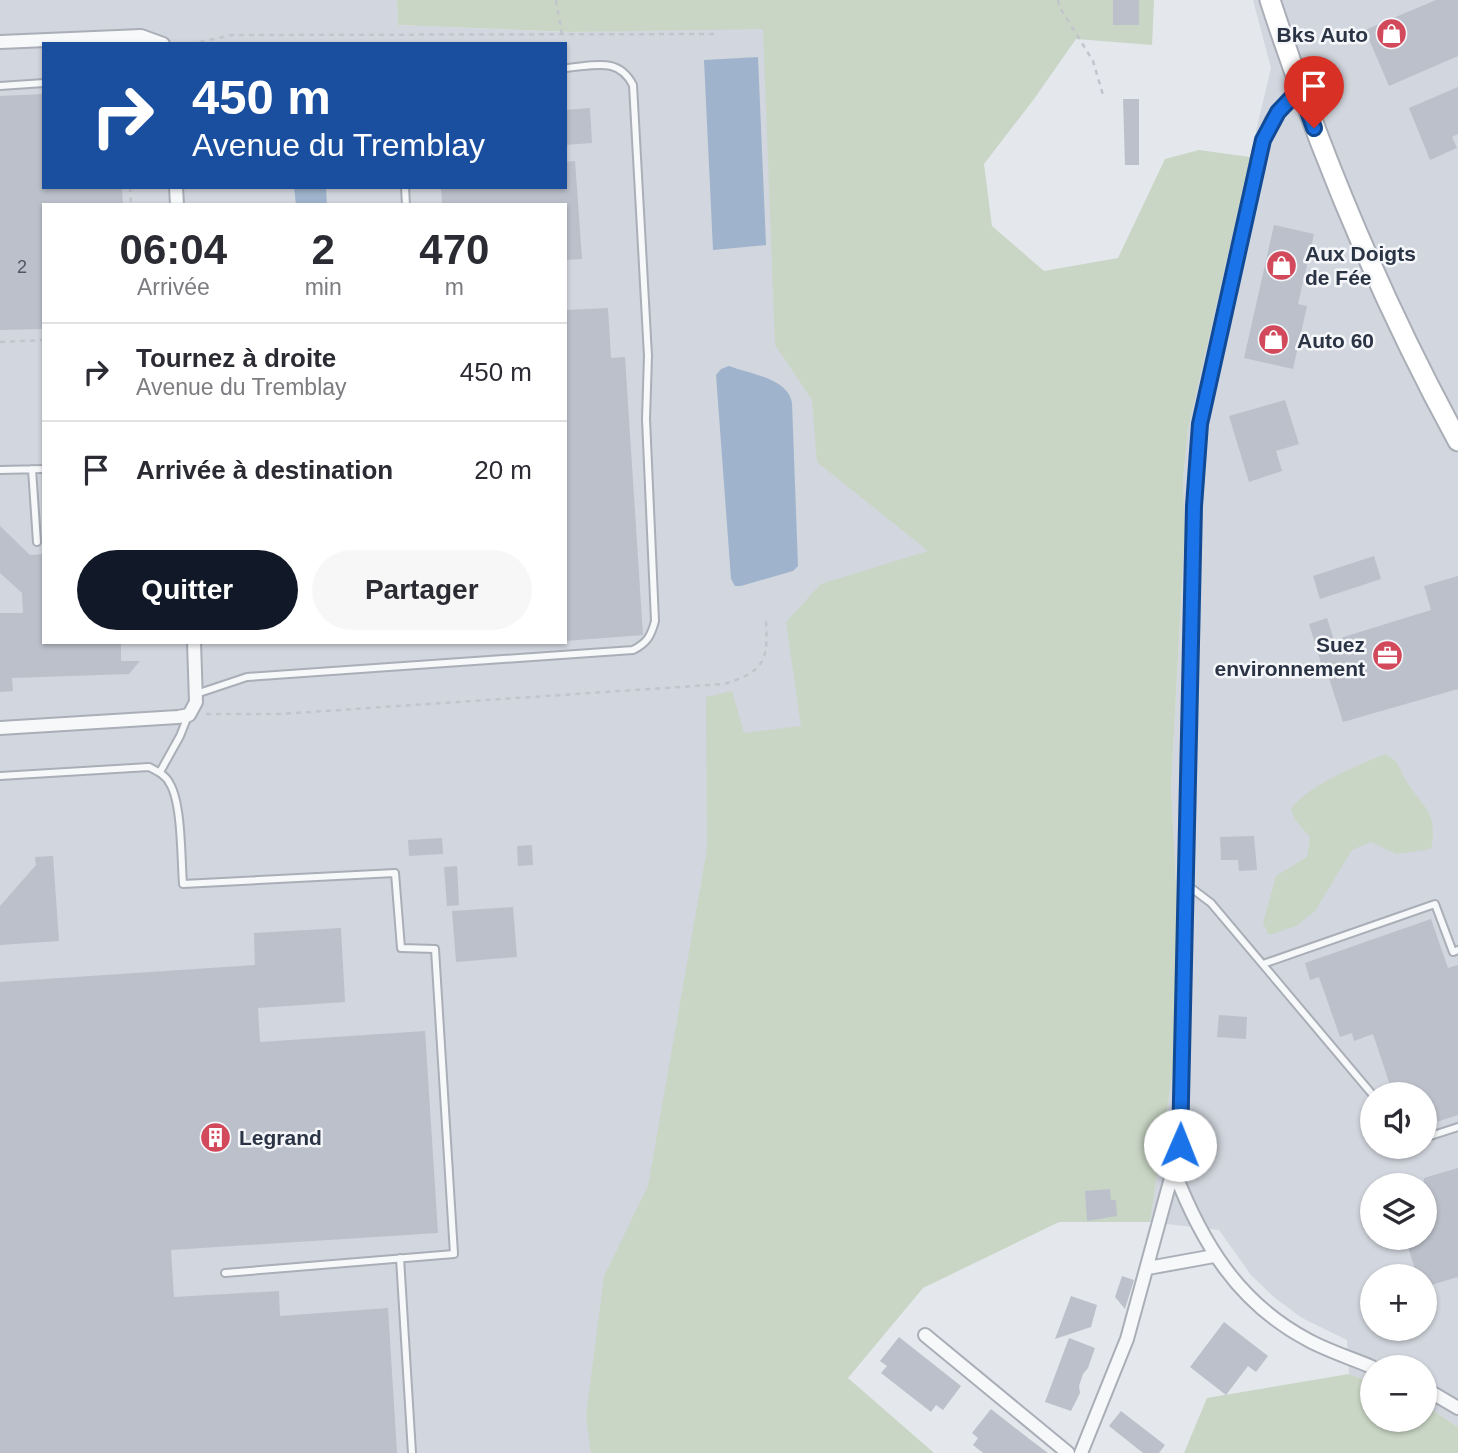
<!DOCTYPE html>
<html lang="fr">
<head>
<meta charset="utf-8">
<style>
	body { margin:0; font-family:Arial,sans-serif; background:#f7f7f7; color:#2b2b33; height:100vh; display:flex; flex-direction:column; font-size:26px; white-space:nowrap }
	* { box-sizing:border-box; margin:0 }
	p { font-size:23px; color:#7c7c81 }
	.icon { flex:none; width:38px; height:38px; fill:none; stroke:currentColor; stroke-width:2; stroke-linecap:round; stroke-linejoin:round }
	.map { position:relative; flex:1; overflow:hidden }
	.details { position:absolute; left:42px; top:203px; width:525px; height:441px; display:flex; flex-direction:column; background:#fff; border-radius:0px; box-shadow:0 2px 5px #0004 }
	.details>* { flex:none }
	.hud { position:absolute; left:42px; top:42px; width:525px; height:147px; border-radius:0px; box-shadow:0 2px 5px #0004; background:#1a4fa0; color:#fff; overflow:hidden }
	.buttons { position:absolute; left:1360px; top:1082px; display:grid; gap:14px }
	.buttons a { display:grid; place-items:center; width:77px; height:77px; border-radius:50%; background:#fff; box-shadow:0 2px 5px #0004; font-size:35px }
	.pin { position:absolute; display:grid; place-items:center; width:60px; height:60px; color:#fff; margin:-72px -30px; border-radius:50% 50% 50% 0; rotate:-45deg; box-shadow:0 0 7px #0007 }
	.pin .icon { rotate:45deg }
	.me { position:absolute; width:77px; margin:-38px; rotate:1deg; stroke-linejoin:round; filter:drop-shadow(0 0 5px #0008) }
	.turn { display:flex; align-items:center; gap:24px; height:147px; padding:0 35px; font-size:32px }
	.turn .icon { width:91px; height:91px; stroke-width:2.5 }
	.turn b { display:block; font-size:49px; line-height:60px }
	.eta { display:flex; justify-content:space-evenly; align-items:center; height:119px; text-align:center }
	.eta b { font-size:42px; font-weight:600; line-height:49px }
	.action { display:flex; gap:14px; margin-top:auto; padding:14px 35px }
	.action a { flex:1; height:80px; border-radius:42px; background:#111827; color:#fff; font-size:28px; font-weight:600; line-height:80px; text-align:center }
	.action a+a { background:#f7f7f7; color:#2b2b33 }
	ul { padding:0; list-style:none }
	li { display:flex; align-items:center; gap:21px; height:98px; padding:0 35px; border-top:2px solid #e1e1e2 }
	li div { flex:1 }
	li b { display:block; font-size:26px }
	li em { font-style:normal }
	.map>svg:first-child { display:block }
	.built { fill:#d2d6de; fill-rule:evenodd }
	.green { fill:#c9d6c5 }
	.water { fill:#9fb4cc }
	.building { fill:#bbc0ca }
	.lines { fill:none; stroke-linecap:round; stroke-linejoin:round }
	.lane-casing { stroke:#a9aeb7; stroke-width:10 }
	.street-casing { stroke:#a9aeb7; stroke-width:16 }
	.secondary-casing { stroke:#a9aeb7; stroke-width:23 }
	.path { stroke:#c2c5cb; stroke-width:2.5; stroke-dasharray:5 5; stroke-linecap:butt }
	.lane { stroke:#f7f8fa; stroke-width:6 }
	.street { stroke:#f7f8fa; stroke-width:12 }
	.secondary { stroke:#fff; stroke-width:19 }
	.route-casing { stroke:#114b97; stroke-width:18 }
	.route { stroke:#1a73e8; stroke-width:12 }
	.labels { text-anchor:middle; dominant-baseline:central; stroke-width:5; stroke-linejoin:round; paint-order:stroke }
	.number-label { font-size:18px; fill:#4f5766 }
	.poi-label { font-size:21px; font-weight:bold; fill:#2b3445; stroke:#f4f6f9; text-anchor:start }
</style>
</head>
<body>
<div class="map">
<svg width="1458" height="1453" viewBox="0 0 1458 1453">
	<rect width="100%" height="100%" fill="#e4e7ec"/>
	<path class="built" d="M0,0H397L398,25L565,32L763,28L962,519L646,1453H0ZM44,44H565V187H44ZM44,205H565V642H44Z
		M1253,0H1458V1427L1425,1405L1424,1367H1372V1383L1349,1374L1347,1340L1302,1318L1275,1298L1251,1275L1219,1230L1150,1222L1180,1024V960L1171,787L1185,529L1183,481L1188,429L1209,330L1271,68ZM1372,1094H1424V1146H1372ZM1372,1185H1424V1237H1372ZM1372,1276H1424V1328H1372Z"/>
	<path class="green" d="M397,0H1154L1152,45L1076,39L1034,99L984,164L992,226L1044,271L1118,258L1165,159L1199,150L1250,157L1188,429L1183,481L1185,529L1171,787L1180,960V1024L1150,1222H1059L923,1288L848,1378L934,1453H591L586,1416L604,1276L648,1186L707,849L706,697L732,691L744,733L801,726L786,622L821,584L928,551L817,462L812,400L775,345L763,29L571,32L398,25Z
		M1385,754C1399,761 1398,766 1405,779C1422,807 1439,812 1431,849L1396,854L1371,842L1352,850L1315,911L1296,926L1269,935L1263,923L1276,876L1307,857L1310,837L1295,820L1291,809C1307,786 1358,765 1385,754Z
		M1349,1374L1372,1383V1419H1424L1425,1405L1458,1427V1453H1184L1207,1398Z"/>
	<path class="water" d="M758,57L766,245L713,250L704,60Z
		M294,187H326L327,205H296Z
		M729,366C750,374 788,378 792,403L798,566L793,571L741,586H735L731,579L716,375L721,369Z"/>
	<path class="building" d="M1113,0H1139V25H1113Z
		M1436,0H1458V56L1389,86L1365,30Z
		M1458,87V134L1452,137L1457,148L1430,160L1409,108Z
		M44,94V187H122L123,205H44V329L0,330V96Z
		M1123,99H1139V165H1125Z
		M590,108L592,143L565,145V110Z
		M575,161L582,259L565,260V205H442L441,187H565V162Z
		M1274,225L1314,234L1298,304L1307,306L1293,369L1244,358Z
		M608,308L611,358L625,357L643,635L565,641V310Z
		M1285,400L1299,444L1276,451L1282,471L1249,482L1229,416Z
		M0,526L30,555L44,554V642H121V661H140L129,674L12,678L13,691L0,692V613H23L22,593L0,573Z
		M1374,556L1381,579L1320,599L1313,576Z
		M1458,576V689L1343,722L1327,672L1324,673L1309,624L1327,618L1334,640L1431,610L1424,586Z
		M1254,836L1257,870L1239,871L1238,860H1221L1220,837Z
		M442,838L443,854L409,856L408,840Z
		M532,845L533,865L518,866L517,846Z
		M53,856L59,941L0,945V906L36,865L35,857Z
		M457,866L459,905L447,906L444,867Z
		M513,907L517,957L456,962L452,911Z
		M1431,919L1448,968L1458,965V1115L1424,1126V1094H1393L1373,1034L1354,1041L1352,1033L1340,1037L1319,977L1310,980L1305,963Z
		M341,928L345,1002L258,1008L260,1042L425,1031L438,1233L171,1250L174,1297L279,1291L280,1316L388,1308L397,1453H0V982L255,965L254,933Z
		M1219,1015L1247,1017L1246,1039L1217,1037Z
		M1458,1168V1277L1424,1287V1276H1417L1405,1237H1424V1178Z
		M1110,1189L1111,1200H1116L1117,1216L1087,1221L1085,1191Z
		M1122,1276L1134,1280L1125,1309L1115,1297Z
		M1071,1296L1097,1305L1091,1327L1055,1339Z
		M1224,1322L1268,1356L1256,1372L1248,1366L1226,1395L1190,1367Z
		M899,1337L961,1386L943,1410L936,1405L931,1412L881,1373L887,1366L880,1361Z
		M1069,1338L1095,1348L1088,1368L1083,1374L1079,1386L1080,1393L1071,1411L1045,1402Z
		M991,1409L1028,1438L1048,1453H983L973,1445L978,1438L972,1433Z
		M1121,1411L1165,1445L1159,1453H1143L1109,1426Z"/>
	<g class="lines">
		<defs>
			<path id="lane" d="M0,86L44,83
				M405,187L406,205
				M32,469L37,542
				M0,470L44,469
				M196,694L247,677L633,650C647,643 651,636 655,621L646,419L648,356L633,85C618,56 594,66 565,68
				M160,772L180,736L188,716
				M0,776L149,767C157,771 166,775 170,784C182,804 181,859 183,884L395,873L401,948L435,949L454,1254L225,1273
				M1186,884L1211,903L1372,1094
				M1263,964L1435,904L1453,952L1458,950
				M1424,1138L1458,1127
				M400,1258L412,1453"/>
			<path id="street" d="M0,42L141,36L163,44
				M176,187L177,205
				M0,728L178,717L189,715L196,702L194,642
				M1174,1171C1202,1243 1238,1303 1308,1340C1328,1351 1351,1358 1372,1367
				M1148,1268L1214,1256
				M925,1335L1068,1453
				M1424,1388L1458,1408
				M1081,1453L1127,1339L1180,1145L1194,506L1200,424L1260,149L1272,120L1300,89"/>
			<path id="secondary" d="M1270,0C1320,153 1381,300 1458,441"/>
		</defs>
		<use href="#lane" class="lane-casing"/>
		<use href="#street" class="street-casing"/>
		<use href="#secondary" class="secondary-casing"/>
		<path class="path" d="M556,0L562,35
			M1058,0L1059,6L1093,61L1103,95
			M190,44L232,35L718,34
			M130,187L131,205
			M0,342L44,340
			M206,714H280L724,684C766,671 768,660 766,620"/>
		<use href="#lane" class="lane"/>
		<use href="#street" class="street"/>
		<use href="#secondary" class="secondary"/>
	</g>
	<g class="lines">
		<defs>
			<path id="route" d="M1180,1145L1194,506L1200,424L1263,140L1278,112L1300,89L1314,128"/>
		</defs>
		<use href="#route" class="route-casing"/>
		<use href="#route" class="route"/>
	</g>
	<defs>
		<symbol id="shop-disc" viewBox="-11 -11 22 22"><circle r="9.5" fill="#d1495b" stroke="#f4f6f9"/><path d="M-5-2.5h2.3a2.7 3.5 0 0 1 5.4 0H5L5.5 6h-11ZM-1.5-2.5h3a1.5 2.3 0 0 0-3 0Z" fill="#fff"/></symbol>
		<symbol id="office-disc" viewBox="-11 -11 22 22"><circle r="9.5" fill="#d1495b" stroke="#f4f6f9"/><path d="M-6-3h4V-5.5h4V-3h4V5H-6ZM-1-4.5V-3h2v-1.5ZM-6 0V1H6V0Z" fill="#fff"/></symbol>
		<symbol id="building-disc" viewBox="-11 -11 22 22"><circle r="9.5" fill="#d1495b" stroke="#f4f6f9"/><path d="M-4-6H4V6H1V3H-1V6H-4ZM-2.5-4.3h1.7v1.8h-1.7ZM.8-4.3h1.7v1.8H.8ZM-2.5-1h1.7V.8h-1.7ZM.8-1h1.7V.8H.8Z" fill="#fff"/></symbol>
	</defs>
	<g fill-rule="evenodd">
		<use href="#shop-disc" x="1374" y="16" width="35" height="35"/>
		<use href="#shop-disc" x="1264" y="248" width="35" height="35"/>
		<use href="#shop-disc" x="1256" y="322" width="35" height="35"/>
		<use href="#office-disc" x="1370" y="638" width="35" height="35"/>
		<use href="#building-disc" x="198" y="1120" width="35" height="35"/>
	</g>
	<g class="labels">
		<g class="number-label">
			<text x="22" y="267">2</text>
		</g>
		<g class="poi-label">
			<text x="1368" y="34" text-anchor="end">Bks Auto</text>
			<text x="1305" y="253">Aux Doigts<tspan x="1305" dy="24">de Fée</tspan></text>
			<text x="1297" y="340">Auto 60</text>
			<text x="1365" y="644" text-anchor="end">Suez<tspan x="1365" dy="24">environnement</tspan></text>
			<text x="239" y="1137">Legrand</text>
		</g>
	</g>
</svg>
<div class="buttons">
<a><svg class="icon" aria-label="sound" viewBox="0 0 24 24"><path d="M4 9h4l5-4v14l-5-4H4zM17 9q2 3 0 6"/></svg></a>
<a><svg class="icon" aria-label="layers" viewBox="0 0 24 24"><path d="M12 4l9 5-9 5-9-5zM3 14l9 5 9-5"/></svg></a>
<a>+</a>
<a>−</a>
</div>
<div class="pin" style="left:1314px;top:128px;background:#d93025"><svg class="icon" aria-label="arrive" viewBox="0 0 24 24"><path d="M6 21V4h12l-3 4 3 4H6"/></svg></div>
<svg class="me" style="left:1180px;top:1145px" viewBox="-20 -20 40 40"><circle r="19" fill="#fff"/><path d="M0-13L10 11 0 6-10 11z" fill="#1a73e8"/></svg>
<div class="hud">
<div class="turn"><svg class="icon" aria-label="right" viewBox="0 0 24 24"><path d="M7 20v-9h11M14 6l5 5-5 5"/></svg><div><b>450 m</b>Avenue du Tremblay</div></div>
</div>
<section class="details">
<div class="eta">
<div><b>06:04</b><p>Arrivée</p></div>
<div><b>2</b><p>min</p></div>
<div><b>470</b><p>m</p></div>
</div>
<ul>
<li><svg class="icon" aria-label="right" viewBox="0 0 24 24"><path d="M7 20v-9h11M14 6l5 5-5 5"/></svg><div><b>Tournez à droite</b><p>Avenue du Tremblay</p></div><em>450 m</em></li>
<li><svg class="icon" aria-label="arrive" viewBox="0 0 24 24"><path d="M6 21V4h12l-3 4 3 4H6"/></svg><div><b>Arrivée à destination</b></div><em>20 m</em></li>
</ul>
<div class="action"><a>Quitter</a><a>Partager</a></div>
</section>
</div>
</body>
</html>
